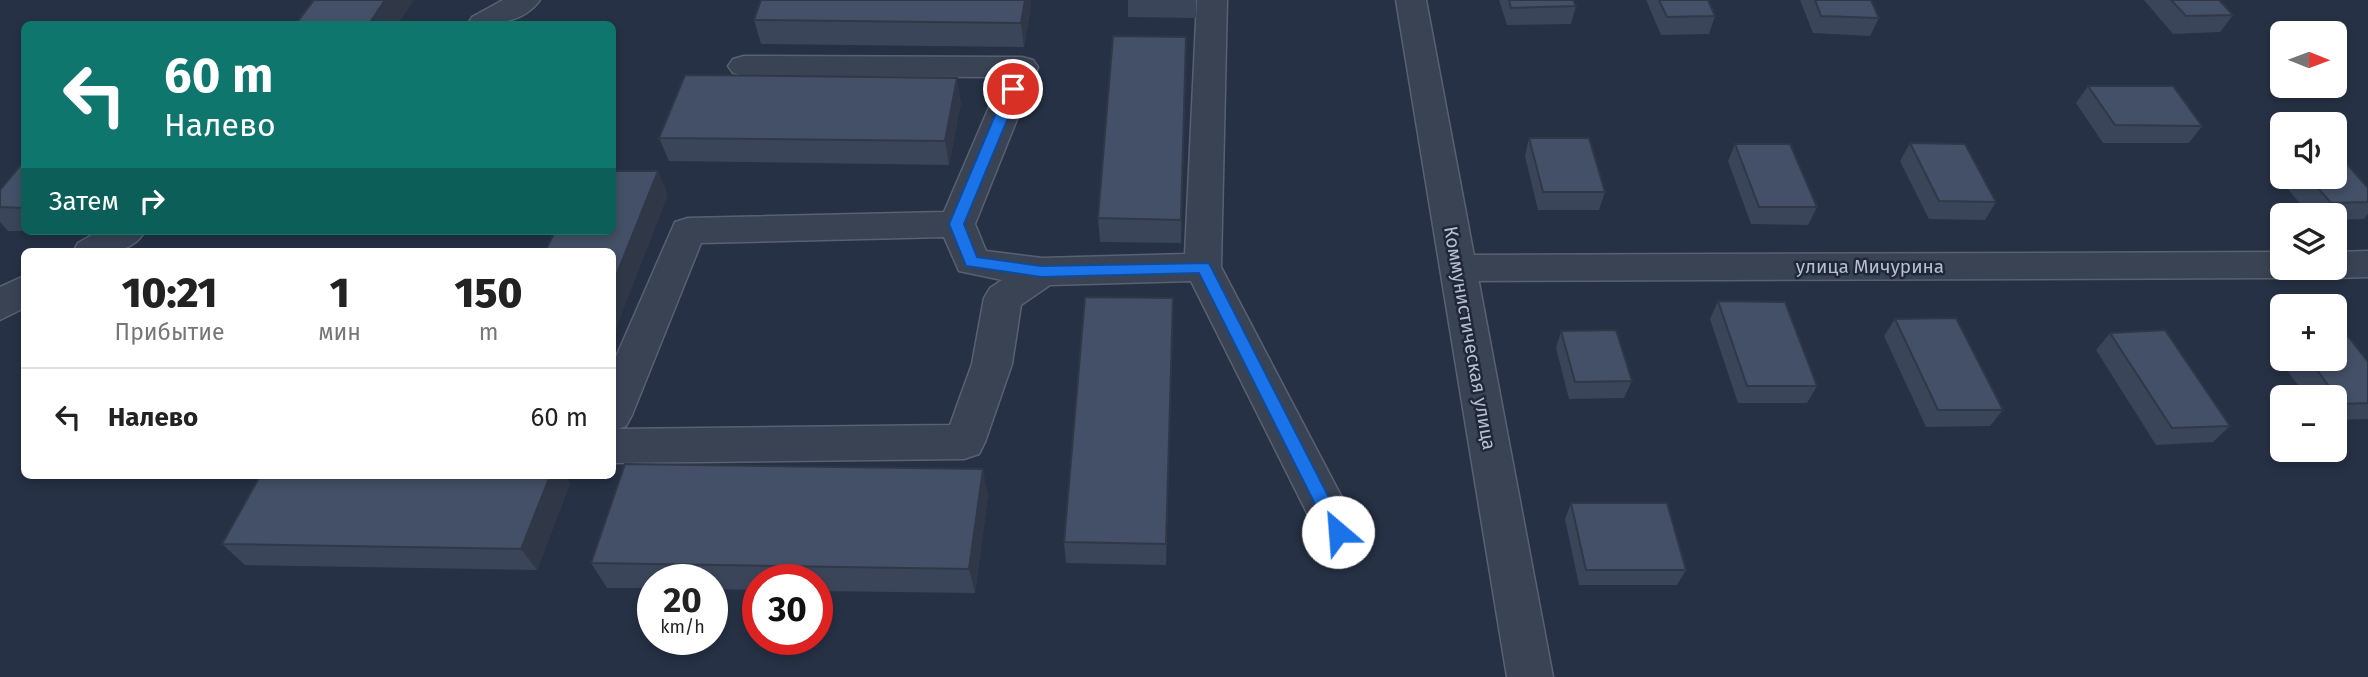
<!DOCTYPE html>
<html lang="ru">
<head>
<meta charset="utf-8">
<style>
	body { margin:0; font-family:"Fira Sans",sans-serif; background:#f2f2f2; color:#222; height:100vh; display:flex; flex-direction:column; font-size:26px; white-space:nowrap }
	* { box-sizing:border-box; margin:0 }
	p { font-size:23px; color:#767676 }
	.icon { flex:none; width:38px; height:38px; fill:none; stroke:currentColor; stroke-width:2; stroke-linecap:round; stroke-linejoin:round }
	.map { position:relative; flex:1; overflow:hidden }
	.panel { position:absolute; left:21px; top:248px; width:595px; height:231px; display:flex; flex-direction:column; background:#fff; border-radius:10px; box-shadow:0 4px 10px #0003 }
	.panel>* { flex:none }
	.guide { position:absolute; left:21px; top:21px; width:595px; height:214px; border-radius:10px; box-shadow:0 4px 10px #0003; background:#0f766e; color:#fff; overflow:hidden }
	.needle { width:46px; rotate:91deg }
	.tools { position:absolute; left:2270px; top:21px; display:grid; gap:14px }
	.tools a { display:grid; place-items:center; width:77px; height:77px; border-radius:10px; background:#fff; box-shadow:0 4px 10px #0003; font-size:35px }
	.speed { position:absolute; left:637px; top:564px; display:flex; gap:14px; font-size:35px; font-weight:700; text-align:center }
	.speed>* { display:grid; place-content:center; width:91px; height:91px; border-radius:50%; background:#fff; box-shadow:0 4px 10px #0003; line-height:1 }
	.speed small { font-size:18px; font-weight:400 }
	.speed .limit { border:10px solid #d22; background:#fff; color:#111 }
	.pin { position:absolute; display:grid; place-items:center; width:60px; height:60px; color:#fff; margin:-30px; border:4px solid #fff; border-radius:50%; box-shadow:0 2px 7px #0007 }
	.me { position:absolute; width:77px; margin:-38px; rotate:333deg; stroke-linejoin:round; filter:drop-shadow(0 0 5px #0008) }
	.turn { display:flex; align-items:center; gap:24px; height:147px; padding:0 28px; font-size:32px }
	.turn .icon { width:91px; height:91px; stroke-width:2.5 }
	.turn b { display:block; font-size:49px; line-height:60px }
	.then { display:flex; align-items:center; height:66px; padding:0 28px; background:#0003; gap:14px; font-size:26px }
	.eta { display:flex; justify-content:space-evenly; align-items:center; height:119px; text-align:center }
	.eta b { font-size:42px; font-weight:800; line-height:49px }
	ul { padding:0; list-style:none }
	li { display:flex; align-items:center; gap:21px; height:98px; padding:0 28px; border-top:2px solid #e0e0e0 }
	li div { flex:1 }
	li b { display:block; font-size:26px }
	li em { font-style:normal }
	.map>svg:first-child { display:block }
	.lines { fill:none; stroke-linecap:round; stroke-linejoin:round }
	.minor-casing { stroke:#596171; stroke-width:3 }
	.tertiary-casing { stroke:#596171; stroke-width:3 }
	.minor { fill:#3a4354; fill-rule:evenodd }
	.tertiary { fill:#3a4354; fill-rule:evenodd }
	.wall { fill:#3a4559 }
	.shaded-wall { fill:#303848 }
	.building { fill:#445067; stroke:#303848; stroke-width:2 }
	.route { fill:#1a73e8; stroke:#114b97; stroke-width:2 }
	.labels { text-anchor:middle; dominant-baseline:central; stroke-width:5; stroke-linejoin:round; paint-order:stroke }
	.street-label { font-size:19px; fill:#b8becd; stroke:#1f2839 }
</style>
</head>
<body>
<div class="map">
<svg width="2368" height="677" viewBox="0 0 2368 677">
	<rect width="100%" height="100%" fill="#263145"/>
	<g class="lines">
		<defs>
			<path id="minor" d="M503,0H540C523,24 494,24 468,24L472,17Z
				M1197,0H1227L1221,267L1360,532L1353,545L1338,551L1323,545L1191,281L1050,285L1021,305L1012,364L985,442L979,454L964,459L612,463V366L675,222L688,218L944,212L1002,77L744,76L733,73L728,66L733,59L744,56L1022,57L1033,60L1038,67L975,224L986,251L1042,258L1185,254ZM944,237L959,271L1002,280L990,288L984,298L972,364L950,425L618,429L626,426L632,415L701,243Z
				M99,231H145C130,257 99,252 73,252L78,243Z
				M2368,251V277L2334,278L2321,274L2317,268H2334V252Z
				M2282,252V268H2299L2295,274L2282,278L1458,281L1445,278L1440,268L1445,258L1458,255Z
				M24,276V308L0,320V287Z"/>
			<path id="tertiary" d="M1396,0H1426L1553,677H1507Z"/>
		</defs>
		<use href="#minor" class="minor-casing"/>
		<use href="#tertiary" class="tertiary-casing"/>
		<use href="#minor" class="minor"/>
		<use href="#tertiary" class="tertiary"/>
	</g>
	<path class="wall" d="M761,0H1030L1031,5L1024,47L761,44L754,20Z
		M1128,0H1196V18L1128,17Z
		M1499,0H1573L1576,6L1571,24L1507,25Z
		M1646,0H1708L1715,16L1709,34L1661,35Z
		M1800,0H1871L1879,18L1870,36L1813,33Z
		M2144,0H2219L2233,15L2220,32L2173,34Z
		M1186,61L1181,243L1100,242L1098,218Z
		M2088,86L2202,126L2189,143H2103L2076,103Z
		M961,102L949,165L669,161L659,138Z
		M1529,138L1605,192L1599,210H1538L1525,156Z
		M1910,143L1996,202L1985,220L1929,219L1900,161Z
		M1735,144L1817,207L1808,225L1751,224L1728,161Z
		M24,161V231H8L0,222V190Z
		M2282,165V177H2334L2368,188V214L2364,219L2334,220V215H2310L2274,173Z
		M29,231H89V232Z
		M1173,298L1166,565L1066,563L1064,542Z
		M1718,301L1817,386L1807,403H1738L1710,319Z
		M1895,319L2003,410L1990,426L1926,427L1884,336Z
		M1561,331L1632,381L1624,398L1569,399L1556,348Z
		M2110,333L2230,426L2213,442L2156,445L2096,350Z
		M2282,338V359H2334L2368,362V419L2334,420V397H2307L2271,349Z
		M570,483L537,570L245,565L222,544Z
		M988,495L975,593L817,591V579H758V590L712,589V579H653V588H607L591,563Z
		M1571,503L1686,570L1677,585H1579L1565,519Z"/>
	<path class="shaded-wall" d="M385,0H414L398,24H369Z
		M1025,0H1030L1031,5L1024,47L1021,23Z
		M1186,37V61L1181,243V220Z
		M957,78L961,102L949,165L945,141Z
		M658,171L668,195L612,339V286Z
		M1173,298V322L1166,565V544Z
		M983,469L988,495L975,593L969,569Z
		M550,476H565L570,483L537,570L521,549Z"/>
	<path class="building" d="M314,0H385L369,24H296Z
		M761,0H1025L1021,23L754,20Z
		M1509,0H1573L1576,6L1511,8Z
		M1659,0H1708L1715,16L1667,17Z
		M1815,0H1871L1879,18L1821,16Z
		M2171,0H2219L2233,15L2186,16Z
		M1113,36L1186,37L1181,220L1098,218Z
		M685,75L957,78L945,141L659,138Z
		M2088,86H2173L2202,126L2115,125Z
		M1529,138H1589L1605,192H1543Z
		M1910,143L1965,144L1996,202L1939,201Z
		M1735,144H1790L1817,207H1759Z
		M2334,154H2338L2368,188V202L2331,203L2308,177H2334Z
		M24,161V208L0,207V190Z
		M612,171H658L612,286V252H545L555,231H612Z
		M1085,297L1173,298L1166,544L1064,542Z
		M1718,301L1785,302L1817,386H1747Z
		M1956,318L2003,410H1938L1895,319Z
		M1616,330L1632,381L1575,382L1561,331Z
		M2165,330L2230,426L2172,428L2110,333Z
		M2334,330H2343L2368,362V403L2342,404L2309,359H2334Z
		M625,464L983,469L969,569L591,563Z
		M260,476H550L521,549L222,544Z
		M1571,503H1667L1686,570H1586Z"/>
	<path class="route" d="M1013,85L1020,89L964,224L977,257L1041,266L1209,263L1344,527L1347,532L1344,538L1338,540L1332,538L1199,273L1041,277L966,266L949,224L1006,89Z"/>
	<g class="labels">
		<g class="street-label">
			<text x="1870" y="266">улица Мичурина</text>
			<text transform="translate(1470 338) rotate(80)">Коммунистическая улица</text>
		</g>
	</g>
</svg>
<div class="tools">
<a><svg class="needle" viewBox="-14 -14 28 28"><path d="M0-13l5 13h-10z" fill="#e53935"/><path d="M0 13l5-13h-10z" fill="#767676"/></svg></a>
<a><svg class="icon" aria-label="sound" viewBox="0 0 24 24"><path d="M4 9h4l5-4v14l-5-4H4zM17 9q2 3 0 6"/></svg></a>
<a><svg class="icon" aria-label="layers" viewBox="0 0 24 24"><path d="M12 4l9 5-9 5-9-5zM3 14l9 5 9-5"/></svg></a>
<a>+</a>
<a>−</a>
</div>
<div class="speed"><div>20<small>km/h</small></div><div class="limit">30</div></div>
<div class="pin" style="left:1013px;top:89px;background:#d93025"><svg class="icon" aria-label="arrive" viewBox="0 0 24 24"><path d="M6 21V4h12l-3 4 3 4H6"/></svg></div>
<svg class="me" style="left:1338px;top:532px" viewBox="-20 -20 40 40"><circle r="19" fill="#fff"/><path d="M0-13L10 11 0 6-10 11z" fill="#1a73e8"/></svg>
<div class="guide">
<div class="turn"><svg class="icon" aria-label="left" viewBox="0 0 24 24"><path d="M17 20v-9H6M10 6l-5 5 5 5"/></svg><div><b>60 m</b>Налево</div></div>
<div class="then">Затем<svg class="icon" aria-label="right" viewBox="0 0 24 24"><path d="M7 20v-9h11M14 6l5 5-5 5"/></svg></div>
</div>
<section class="panel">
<div class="eta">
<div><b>10:21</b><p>Прибытие</p></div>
<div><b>1</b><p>мин</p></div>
<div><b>150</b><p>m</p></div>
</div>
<ul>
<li><svg class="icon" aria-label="left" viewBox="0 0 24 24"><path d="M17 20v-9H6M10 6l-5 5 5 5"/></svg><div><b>Налево</b></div><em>60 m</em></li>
</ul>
</section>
</div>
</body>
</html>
